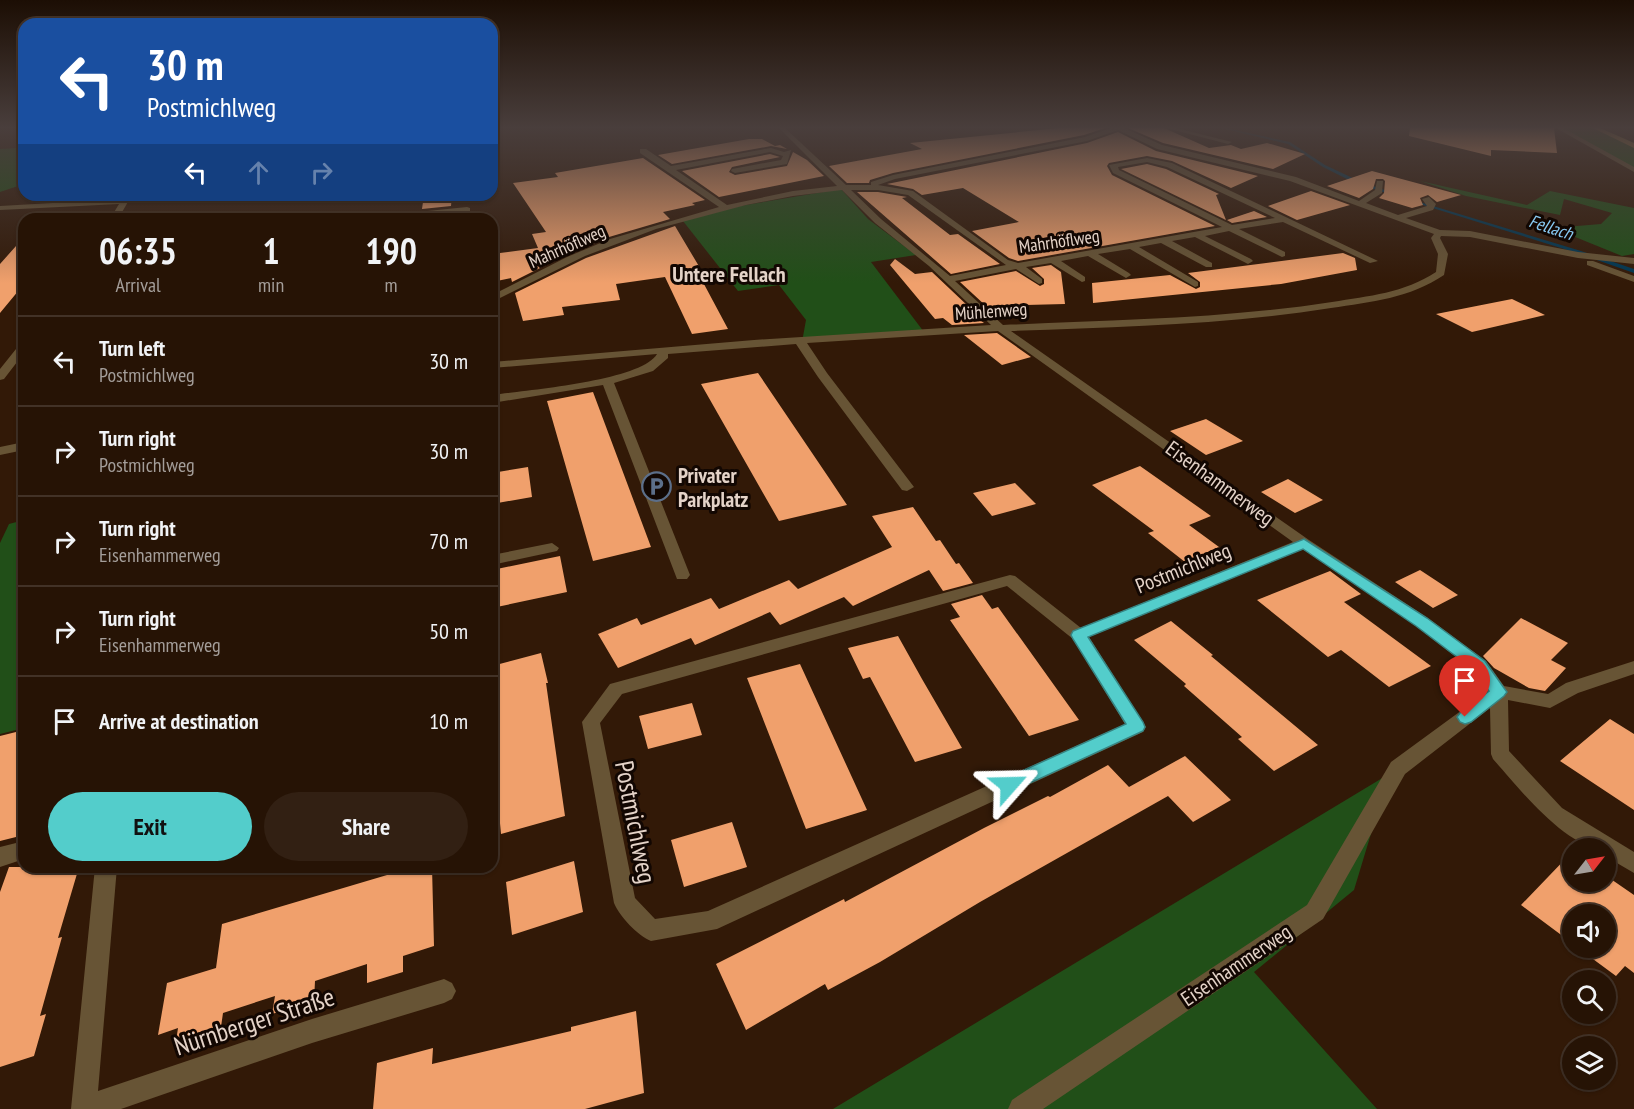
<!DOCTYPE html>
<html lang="en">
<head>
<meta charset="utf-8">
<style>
	body { margin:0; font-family:"PT Sans Narrow",sans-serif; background:#322013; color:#f1f3f6; height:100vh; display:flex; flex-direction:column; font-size:22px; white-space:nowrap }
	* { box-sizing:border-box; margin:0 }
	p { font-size:20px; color:#a49e9a }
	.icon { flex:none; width:33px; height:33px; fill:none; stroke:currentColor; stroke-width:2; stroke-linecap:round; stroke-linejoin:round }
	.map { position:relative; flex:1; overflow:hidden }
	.sheet { position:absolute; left:18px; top:213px; width:480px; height:660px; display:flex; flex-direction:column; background:#261305; border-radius:18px; box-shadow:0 2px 4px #0004,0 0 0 2px #423227 }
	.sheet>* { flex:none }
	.top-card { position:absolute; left:18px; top:18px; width:480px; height:183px; border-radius:18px; box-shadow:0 2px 4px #0004,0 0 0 2px #423227; background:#1a4fa0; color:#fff; overflow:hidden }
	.needle { width:39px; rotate:59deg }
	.buttons { position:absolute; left:1562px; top:838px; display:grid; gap:12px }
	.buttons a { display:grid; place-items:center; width:54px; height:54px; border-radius:50%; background:#261305; box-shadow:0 2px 4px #0004,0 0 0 2px #423227; font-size:30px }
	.pin { position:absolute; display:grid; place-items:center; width:51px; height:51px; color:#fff; margin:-62px -26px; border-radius:50% 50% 50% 0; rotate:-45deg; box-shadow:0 0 6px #0007 }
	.pin .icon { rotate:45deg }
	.me { position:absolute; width:66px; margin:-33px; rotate:65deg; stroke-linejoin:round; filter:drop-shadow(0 0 4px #0008) }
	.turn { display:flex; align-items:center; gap:21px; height:126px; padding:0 30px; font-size:27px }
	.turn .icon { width:78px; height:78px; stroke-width:2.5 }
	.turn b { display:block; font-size:42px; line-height:51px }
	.lanes { display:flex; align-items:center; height:57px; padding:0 30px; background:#0003; justify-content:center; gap:30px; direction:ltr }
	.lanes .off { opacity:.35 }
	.eta { display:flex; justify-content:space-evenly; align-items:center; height:102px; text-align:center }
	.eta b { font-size:36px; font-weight:700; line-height:42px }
	.action { display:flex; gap:12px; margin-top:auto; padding:12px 30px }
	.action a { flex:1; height:69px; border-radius:36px; background:#53cdcb; color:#111; font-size:24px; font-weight:700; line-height:69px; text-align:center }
	.action a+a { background:#322013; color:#f1f3f6 }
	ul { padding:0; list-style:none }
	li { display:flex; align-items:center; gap:18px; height:90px; padding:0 30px; border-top:2px solid #423227 }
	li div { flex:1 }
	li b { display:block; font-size:22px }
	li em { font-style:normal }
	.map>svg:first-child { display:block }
	.green { fill:#214f18 }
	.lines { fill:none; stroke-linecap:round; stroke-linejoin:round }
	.stream { fill:#013853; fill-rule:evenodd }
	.building { fill:#f0a06c }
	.minor { fill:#675435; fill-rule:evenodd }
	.major { fill:#af8742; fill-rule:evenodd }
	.route { fill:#53cdcb; stroke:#368584; stroke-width:1.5 }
	.labels { text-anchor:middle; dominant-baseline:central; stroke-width:6; stroke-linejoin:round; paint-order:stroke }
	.far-water-label { font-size:18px; font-style:italic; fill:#88c9f2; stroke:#120702 }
	.far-street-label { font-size:18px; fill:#e4d3c8; stroke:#120702 }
	.poi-label { font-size:21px; font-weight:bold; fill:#e4d3c8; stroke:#120702; text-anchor:start }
	.street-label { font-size:21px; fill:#e4d3c8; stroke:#120702 }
	.far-district-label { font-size:22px; font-weight:bold; fill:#e4d3c8; stroke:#120702 }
	.near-street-label { font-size:26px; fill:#e4d3c8; stroke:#120702 }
</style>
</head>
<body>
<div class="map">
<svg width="1634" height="1109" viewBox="0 0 1634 1109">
	<rect width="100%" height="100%" fill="#321907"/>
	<path class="green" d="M1561,128H1600L1634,143V168Z
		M24,143V184L0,192V149L17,148Z
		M1420,181L1527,205L1550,191L1634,208V254L1622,256L1553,228L1601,224L1612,213L1564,199L1560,215L1466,196Z
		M841,189L868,219L916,255L871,262L924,332L802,342L806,320L779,285L738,291L683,221L740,206Z
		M24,520V728L0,734V543L9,524Z
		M1389,774L1354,890L1254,972L1377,1109H833Z"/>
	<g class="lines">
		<path class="stream" d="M1221,128H1226L1290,142L1325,165L1359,181L1396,194L1392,195L1355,183L1323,167L1288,144Z
			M1410,199L1581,251L1634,269V273L1577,253L1410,201Z"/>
	</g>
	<path class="building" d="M1059,128H1105L1084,135L893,173L870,180L869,183H847L829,166L922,149L910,143Z
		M1128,128H1164L1209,148L1231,145L1241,149L1267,143L1305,154L1273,169L1163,143Z
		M1410,128H1554L1557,153L1491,150V156L1409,136Z
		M1118,132L1156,151L1258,176L1231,188L1172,161L1147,156L1109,163L1107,166L1112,175L1215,226L1018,261L1009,258L972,231L1019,222L963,188L922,195L913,189L887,184L1087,143Z
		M749,139H762L775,146L780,145L787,149L771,146L672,164L658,155Z
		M793,152L807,160L824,176L719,197L682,171L770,154L780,157L732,167L729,172L735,175L787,166Z
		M643,158L705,200L692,203L695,205L663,212L670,219L609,237L566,255L512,282L511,278L492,282V254L538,248L532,234L546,232L513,183L558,177L555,173Z
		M1147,164L1166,169L1219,194L1216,195L1226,220L1121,169Z
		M1372,171L1461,195L1437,202L1428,195L1420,198L1423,205L1412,208L1379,198L1384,193L1385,181L1383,179H1376L1373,189L1359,198L1327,186Z
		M1311,191L1350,205L1297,220L1268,206Z
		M857,192H878L907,197L902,198L950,235L958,234L1000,264L951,274Z
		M424,195H452L451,206L422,209Z
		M1254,211L1267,217L1232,223L1227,220Z
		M675,226L700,268L697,271L728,329L692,334L665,277L616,284L620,300L562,307L564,315L523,321L515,293L586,258Z
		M24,237V284L0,313V264Z
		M1343,253L1355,258L1357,270L1281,284L1093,303L1092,283L1170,275L1196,289L1200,287V282L1188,273Z
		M895,259L915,274L932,272L969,307H962L984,323L952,325L943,318L935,319L890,265Z
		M1051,265L1061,272L1065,304L986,306L960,282L1016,271L1040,286L1044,284V279L1032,268Z
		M1512,299L1545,315L1472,332L1436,314Z
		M997,333L1031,357L1002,365L964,335Z
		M758,373L829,478L847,505L779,521L701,384Z
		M593,392L651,547L593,561L547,401Z
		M1206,419L1243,441L1206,455L1170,431Z
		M1140,466L1211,516L1189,525L1219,547L1185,562L1148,533L1154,531L1092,485Z
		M528,467L532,497L492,504V473Z
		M1288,479L1323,500L1295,513L1261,492Z
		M1015,483L1036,504L992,516L973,493Z
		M913,507L936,541L940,540L956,564L959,563L973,583L943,591L929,570L853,606L844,597L780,625L770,612L695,645L691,638L618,668L598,634L637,618L641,625L711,598L719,609L789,580L798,589L892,547L872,516Z
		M560,556L567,592L492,608V570Z
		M1420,570L1458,595L1433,608L1395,582Z
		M1330,571L1361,594L1344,602L1431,666L1389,687L1341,650L1328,657L1257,600Z
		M982,595L992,609L998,607L1079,720L1029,736L950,620L960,617L951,604Z
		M1521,618L1568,643L1551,660L1566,668L1545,691L1529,688L1494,668L1483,656Z
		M1171,621L1213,655L1211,656L1318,745L1274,771L1238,739L1242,737L1184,686L1186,684L1134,640Z
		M898,636L922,679L962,748L915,762L870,677L863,679L848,648Z
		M541,653L548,683H546L565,816L501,834L492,738V666Z
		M800,664L867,810L806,829L747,678Z
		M692,703L702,735L648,749L639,716Z
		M1610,719L1634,734V810L1560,761Z
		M24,730V835L0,841V736Z
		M1185,756L1231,800L1193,822L1168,796L980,902L880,962L828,990L825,984L746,1030L716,964L844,899L845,902L984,828L1048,796L1050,797L1108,765L1129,787Z
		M732,822L747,867L684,887L671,840Z
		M1572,852V882H1605V875L1634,895V973L1625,966L1616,976L1578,948H1605V915H1572V943L1521,905Z
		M574,861L583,912L512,935L506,882Z
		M9,867H79L58,938L62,937L40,1016L46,1014L34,1056L0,1067V892Z
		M414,867H432L434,946L403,956V972L367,983V964L315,981L314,1001L272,1014L275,996L223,1013L220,1034L175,1048L178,1028L158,1035L167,983L216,968L222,924Z
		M636,1011L644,1093L585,1109H373L377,1063L433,1048L432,1064L571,1031V1027Z"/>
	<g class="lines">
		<path class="minor" d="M779,128H785L846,185H871V182L893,175L1085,137L1111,128H1124L1162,145L1296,177L1359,201L1375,190L1377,181H1383L1382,193L1366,203L1398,215L1427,206L1422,199L1429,197L1436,204L1433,210L1406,218L1440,230L1470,231L1578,252L1634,258V264L1578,258L1470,237L1441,236L1440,238L1448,254L1444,275C1410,298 1371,302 1331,308C1225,325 1118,327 1011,331L1309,540L1428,618L1486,661L1504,686L1548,694L1566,683L1634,661V674L1578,693L1550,708L1508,700L1509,751L1562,808L1634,852V873L1605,856V849C1566,849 1518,787 1493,759L1491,754L1490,708L1405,774L1323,919L1043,1109H1008L1012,1100L1307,905L1391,762L1488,691L1474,671L1416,626L1303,549L1089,637L1143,722L1146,727L1143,732L717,929L651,941C637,935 620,917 614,903L582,722L610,684L1010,575L1015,576L1081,628L1293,542L998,331L807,343L827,373L914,487L907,491L902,490L818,377L796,344L668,354V358L653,371L614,383L690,575L687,579H677L603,385L492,403V395C527,390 641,381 657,354L492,368V362L754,340L991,325L929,266L875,223L842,190L793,196L746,205L656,229L585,256L492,302V295L567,257L610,239L719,207L640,153V149H646L671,166L771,148L784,152L791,150L787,164L735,173L731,171L732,169L781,160L783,156L770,152L676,170L727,205L793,191L837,186ZM1118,130L1157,149L1290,181L1434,234L1431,238L1438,254L1436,272C1404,293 1369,296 1332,302C1223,319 1113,320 1003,325L955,281L1016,269L1039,284L1042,283V279L1026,267L1051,263L1082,282L1085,281V277L1061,261L1088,256L1126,278L1131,275L1129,273L1098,254L1130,249L1195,287L1198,286V282L1139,247L1161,243L1206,267H1212V263L1172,241L1195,237L1248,264L1253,261L1251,259L1205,236L1229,231L1282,257L1285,256V252L1239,229L1283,222L1370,263L1378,261L1172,163L1147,158L1109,165L1113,173L1222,227L1018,263L1008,260L913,191L878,185L895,179L1087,141ZM1147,162L1167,167L1275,218L1232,225L1119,170L1118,167ZM851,190H878L908,195L1006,265L950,276L881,219ZM1007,586L1073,639L1125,724L708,911L655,919L635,898L600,723L622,694Z
			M1166,128H1176L1232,142L1228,144Z
			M1556,128H1563L1634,167V172Z
			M124,195H132L118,219H110L119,204L0,210V206L122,199Z
			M467,207L470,208V212L403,219H374L378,216Z
			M1587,261H1593L1634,276V282L1587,265Z
			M24,343V353L4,379L0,380V369L20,344Z
			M24,442V450L0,455V447Z
			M552,543L559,548L557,551L492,565V555Z
			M24,841V859L0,867V847Z
			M95,867H117L98,1091L312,1019L444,979L452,983L456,991L452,999L444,1003L312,1043L121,1109H71Z"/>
		<path class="major" d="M1593,128H1600L1634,143V148Z"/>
	</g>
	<linearGradient id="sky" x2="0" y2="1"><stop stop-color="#1c0e04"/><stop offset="0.45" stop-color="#493e3c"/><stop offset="1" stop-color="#493e3c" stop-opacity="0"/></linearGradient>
	<rect width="1634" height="283" fill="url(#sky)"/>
	<path class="route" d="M1304,539L1427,618L1485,661L1504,688L1507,692L1504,696L1471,722L1465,724L1460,722L1457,717L1460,713L1489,691L1474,670L1416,626L1303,549L1088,637L1143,722L1145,727L1143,731L1015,790L1009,792L1002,790L1000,785L1002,780L1126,724L1073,639L1071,635L1073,631Z"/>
	<defs>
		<symbol id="parking-ring" viewBox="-11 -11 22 22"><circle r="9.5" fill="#120702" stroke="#5c6f8a" stroke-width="1.5"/><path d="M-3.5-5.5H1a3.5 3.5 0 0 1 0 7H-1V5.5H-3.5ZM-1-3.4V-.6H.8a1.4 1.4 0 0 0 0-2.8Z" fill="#5c6f8a"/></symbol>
	</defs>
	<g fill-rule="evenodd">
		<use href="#parking-ring" x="640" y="470" width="33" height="33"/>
	</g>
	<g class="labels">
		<g class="far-water-label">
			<text transform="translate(1551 227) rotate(18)">Fellach</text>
		</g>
		<g class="far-street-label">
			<text transform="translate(1059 241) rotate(-8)">Mahrhöflweg</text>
			<text transform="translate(567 246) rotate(-24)">Mahrhöflweg</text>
			<text transform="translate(991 311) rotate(-4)">Mühlenweg</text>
		</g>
		<g class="poi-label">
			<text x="678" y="475">Privater<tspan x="678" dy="24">Parkplatz</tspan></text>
		</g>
		<g class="street-label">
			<text transform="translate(1220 483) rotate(36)">Eisenhammerweg</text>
			<text transform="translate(1183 568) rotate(-22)">Postmichlweg</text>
			<text transform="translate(1236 965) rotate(-34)">Eisenhammerweg</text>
		</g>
		<g class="far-district-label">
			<text x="729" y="274">Untere Fellach</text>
		</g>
		<g class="near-street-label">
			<text transform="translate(636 822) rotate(79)">Postmichlweg</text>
			<text transform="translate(254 1021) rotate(-18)">Nürnberger Straße</text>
		</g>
	</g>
</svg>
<div class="buttons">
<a><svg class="needle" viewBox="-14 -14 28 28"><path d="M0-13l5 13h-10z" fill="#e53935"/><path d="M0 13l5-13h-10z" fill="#a49e9a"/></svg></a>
<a><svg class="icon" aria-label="sound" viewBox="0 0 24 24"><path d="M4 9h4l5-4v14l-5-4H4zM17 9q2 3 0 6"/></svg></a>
<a><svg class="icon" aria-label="search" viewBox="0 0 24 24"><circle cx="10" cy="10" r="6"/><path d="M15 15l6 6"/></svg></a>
<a><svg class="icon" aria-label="layers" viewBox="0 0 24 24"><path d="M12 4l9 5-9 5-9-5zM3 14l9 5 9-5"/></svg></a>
</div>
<div class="pin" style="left:1465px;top:717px;background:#d93025"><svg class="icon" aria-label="arrive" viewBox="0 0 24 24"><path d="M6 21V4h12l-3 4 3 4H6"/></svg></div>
<svg class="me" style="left:1009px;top:785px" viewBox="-20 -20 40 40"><path d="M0-17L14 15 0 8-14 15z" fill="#53cdcb" stroke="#fff" stroke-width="4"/></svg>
<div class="top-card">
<div class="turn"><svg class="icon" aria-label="left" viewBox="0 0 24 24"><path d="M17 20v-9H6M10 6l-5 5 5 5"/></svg><div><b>30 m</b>Postmichlweg</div></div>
<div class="lanes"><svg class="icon" aria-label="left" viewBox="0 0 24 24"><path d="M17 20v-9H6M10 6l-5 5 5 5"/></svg><svg class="icon off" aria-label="ahead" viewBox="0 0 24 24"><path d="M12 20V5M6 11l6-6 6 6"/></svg><svg class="icon off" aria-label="right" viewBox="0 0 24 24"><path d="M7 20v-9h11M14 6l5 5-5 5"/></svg></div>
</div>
<section class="sheet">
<div class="eta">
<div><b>06:35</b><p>Arrival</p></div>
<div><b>1</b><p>min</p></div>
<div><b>190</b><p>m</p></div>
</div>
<ul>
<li><svg class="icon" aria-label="left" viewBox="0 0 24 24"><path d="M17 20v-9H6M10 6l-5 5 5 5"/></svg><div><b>Turn left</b><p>Postmichlweg</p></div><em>30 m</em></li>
<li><svg class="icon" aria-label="right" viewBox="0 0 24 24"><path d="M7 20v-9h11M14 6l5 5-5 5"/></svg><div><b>Turn right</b><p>Postmichlweg</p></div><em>30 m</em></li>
<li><svg class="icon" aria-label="right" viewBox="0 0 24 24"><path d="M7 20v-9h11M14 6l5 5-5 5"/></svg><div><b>Turn right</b><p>Eisenhammerweg</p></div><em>70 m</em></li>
<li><svg class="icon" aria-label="right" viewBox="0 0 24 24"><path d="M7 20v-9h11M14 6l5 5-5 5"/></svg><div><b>Turn right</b><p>Eisenhammerweg</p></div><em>50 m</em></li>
<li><svg class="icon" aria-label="arrive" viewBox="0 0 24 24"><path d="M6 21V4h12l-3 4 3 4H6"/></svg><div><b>Arrive at destination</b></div><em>10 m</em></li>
</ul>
<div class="action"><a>Exit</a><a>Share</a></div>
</section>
</div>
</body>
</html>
